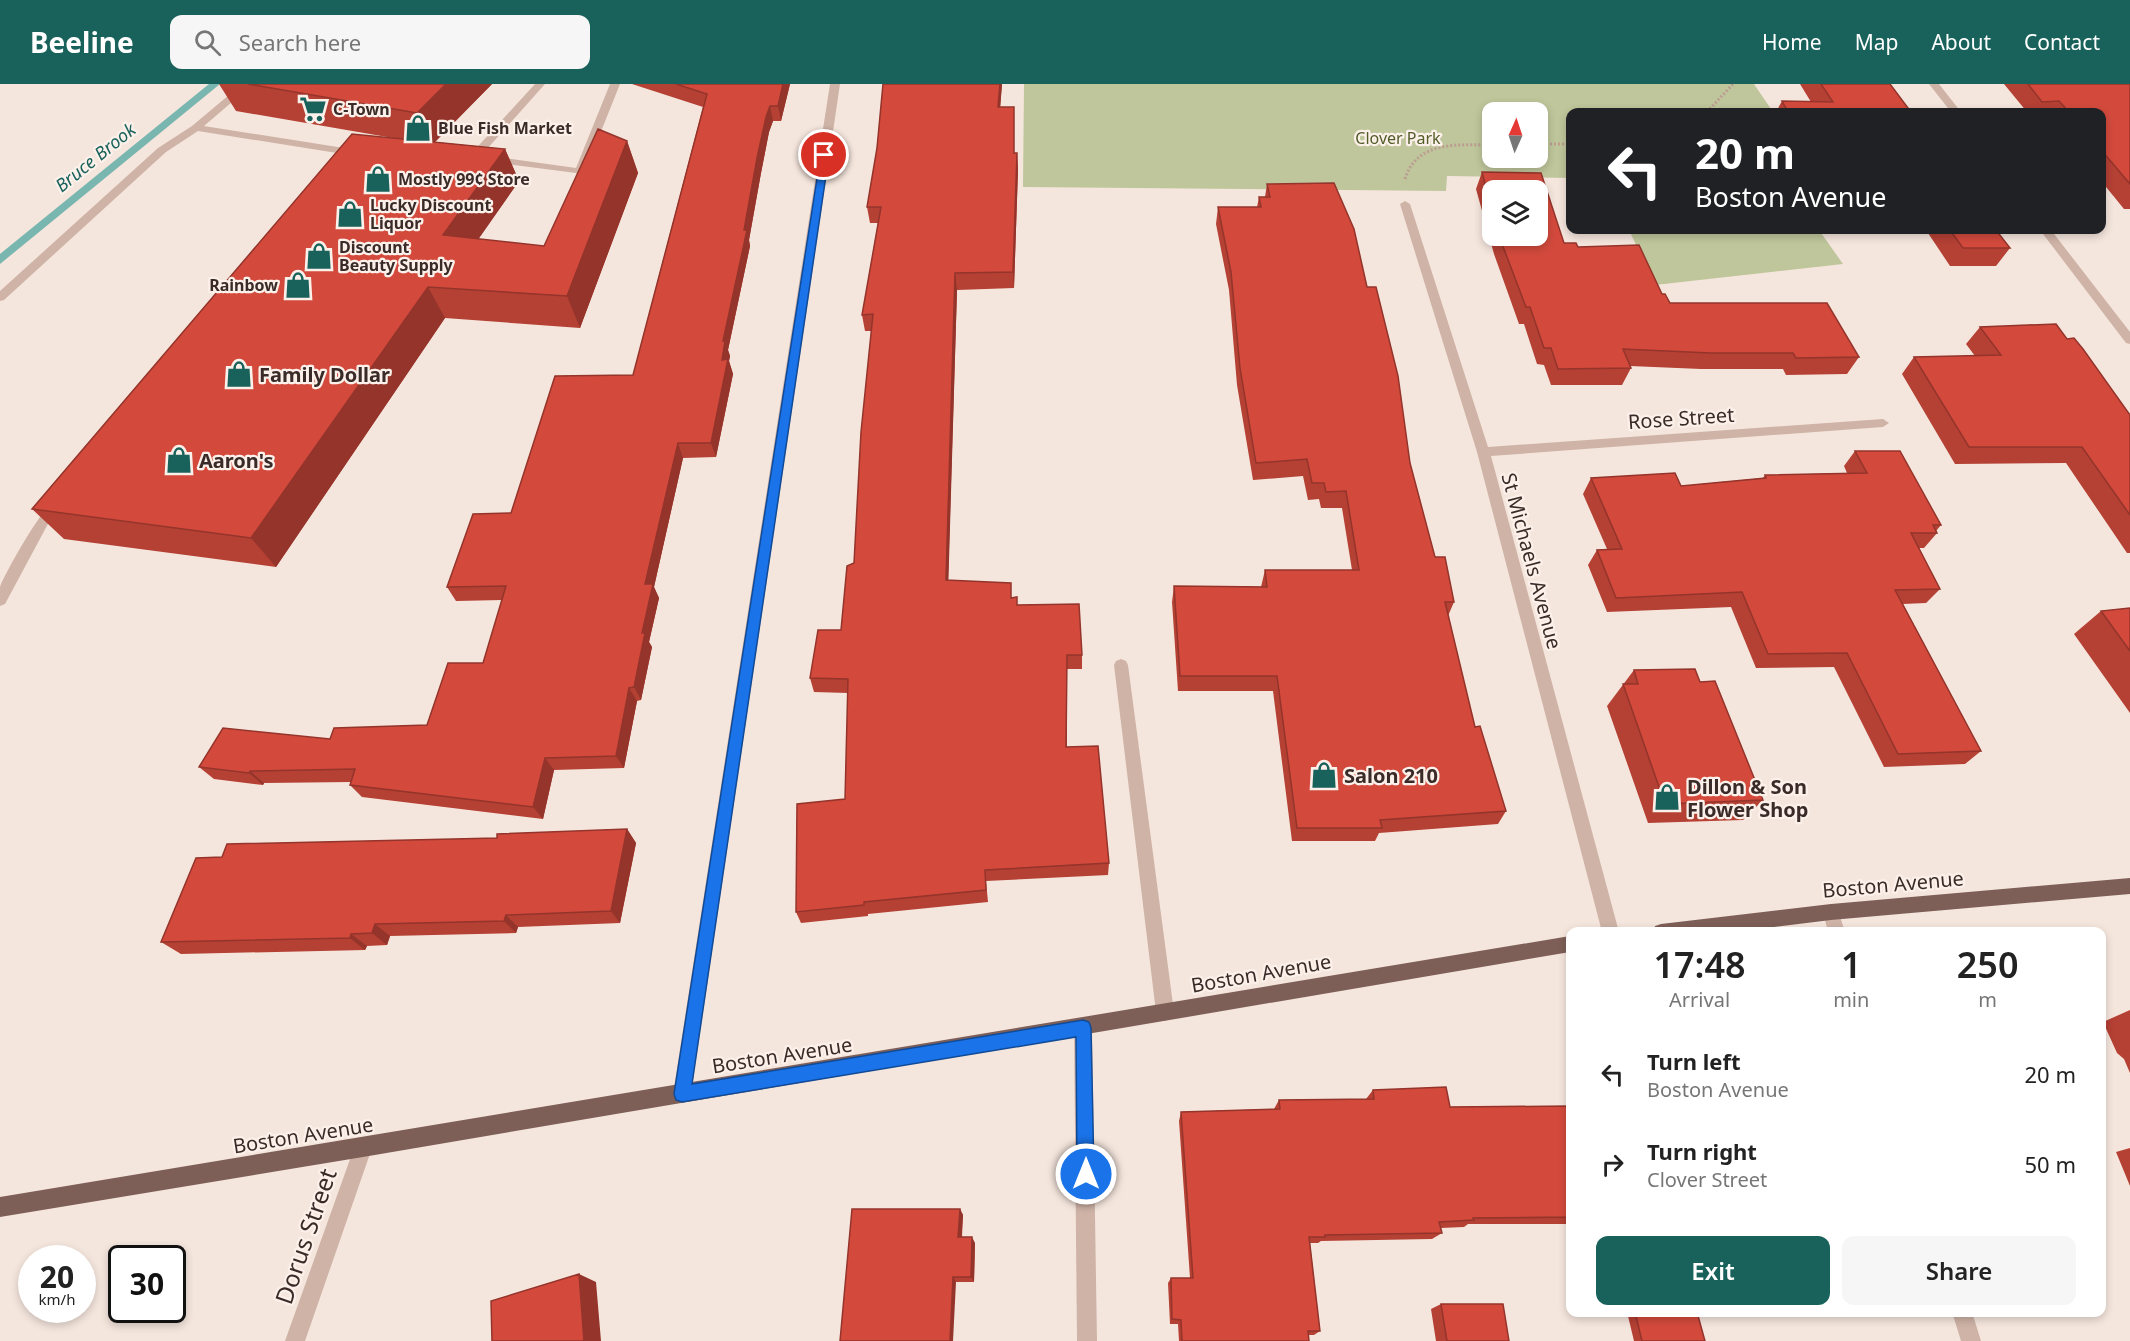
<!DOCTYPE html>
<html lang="en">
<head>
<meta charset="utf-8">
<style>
	body { margin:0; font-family:"Noto Sans",sans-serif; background:#f6f6f6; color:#222; height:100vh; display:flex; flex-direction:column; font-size:22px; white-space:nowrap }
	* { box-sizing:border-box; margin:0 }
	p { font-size:20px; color:#767676 }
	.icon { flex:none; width:33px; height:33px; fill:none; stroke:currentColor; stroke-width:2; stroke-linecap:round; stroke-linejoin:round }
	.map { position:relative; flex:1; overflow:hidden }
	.sheet { position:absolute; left:1566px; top:843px; width:540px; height:390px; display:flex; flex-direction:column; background:#fff; border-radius:12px; box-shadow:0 3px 9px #0003 }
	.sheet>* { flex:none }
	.guide { position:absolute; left:1566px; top:24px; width:540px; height:126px; border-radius:12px; box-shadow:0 3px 9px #0003; background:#202124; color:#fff; overflow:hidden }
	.needle { width:39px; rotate:3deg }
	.controls { position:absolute; left:1482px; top:18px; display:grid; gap:12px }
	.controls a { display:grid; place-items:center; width:66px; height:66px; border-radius:12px; background:#fff; box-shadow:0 3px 9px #0003; font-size:30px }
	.speed { position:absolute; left:18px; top:1161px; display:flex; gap:12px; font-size:30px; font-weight:700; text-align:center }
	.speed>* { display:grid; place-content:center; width:78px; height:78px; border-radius:50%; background:#fff; box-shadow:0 3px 9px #0003; line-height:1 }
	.speed small { font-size:15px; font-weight:400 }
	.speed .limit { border:3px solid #111; border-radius:9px; background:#fff; color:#111 }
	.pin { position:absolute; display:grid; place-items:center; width:51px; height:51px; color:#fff; margin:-26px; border:3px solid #fff; border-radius:50%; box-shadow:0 2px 6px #0007 }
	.me { position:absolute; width:66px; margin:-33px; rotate:0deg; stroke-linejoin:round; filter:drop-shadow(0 0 4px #0008) }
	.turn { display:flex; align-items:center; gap:21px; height:126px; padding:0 30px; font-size:27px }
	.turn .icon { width:78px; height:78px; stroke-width:2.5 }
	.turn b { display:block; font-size:42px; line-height:51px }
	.eta { display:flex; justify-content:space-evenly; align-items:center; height:102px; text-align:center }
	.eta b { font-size:36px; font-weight:600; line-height:42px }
	.cta { display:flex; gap:12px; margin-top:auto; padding:12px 30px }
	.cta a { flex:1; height:69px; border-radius:12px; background:#19625b; color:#fff; font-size:24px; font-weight:600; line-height:69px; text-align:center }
	.cta a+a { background:#f6f6f6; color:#222 }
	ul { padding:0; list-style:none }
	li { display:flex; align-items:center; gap:18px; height:90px; padding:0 30px }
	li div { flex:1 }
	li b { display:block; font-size:22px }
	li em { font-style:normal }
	header { display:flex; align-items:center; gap:36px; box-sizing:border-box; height:84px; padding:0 30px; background:#19625b; color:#fff }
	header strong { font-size:28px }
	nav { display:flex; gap:33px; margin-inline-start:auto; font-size:21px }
	.search { width:420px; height:54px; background:#f6f6f6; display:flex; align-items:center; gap:15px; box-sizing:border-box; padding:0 21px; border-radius:12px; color:#767676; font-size:22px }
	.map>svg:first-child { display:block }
	.green { fill:#bfc69b; fill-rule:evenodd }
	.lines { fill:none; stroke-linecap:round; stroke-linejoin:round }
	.stream { fill:#79b6af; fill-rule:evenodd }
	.path { stroke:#bb9d91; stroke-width:3; stroke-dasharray:2 2; stroke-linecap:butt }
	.service { fill:#cfb3a7; fill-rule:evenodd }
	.minor { fill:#cfb3a7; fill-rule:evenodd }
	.primary { fill:#7e5f58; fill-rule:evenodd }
	.wall { fill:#b54034; fill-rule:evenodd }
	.shaded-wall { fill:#94342b }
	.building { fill:#d34a3d; stroke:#94342b; stroke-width:1.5 }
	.route { fill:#1a73e8; stroke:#114b97; stroke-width:1.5 }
	.labels { text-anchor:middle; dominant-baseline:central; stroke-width:4.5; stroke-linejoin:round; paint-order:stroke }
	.far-poi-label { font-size:16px; font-weight:bold; fill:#3b2b28; stroke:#fcf1ea; text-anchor:start }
	.far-park-label { font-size:16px; fill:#525c29; stroke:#fcf1ea }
	.far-water-label { font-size:18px; font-style:italic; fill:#19625b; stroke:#fcf1ea }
	.poi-label { font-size:20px; font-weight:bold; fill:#3b2b28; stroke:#fcf1ea; text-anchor:start }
	.street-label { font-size:20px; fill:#3b2b28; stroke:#fcf1ea }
	.near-street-label { font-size:24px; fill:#3b2b28; stroke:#fcf1ea }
</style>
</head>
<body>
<header>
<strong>Beeline</strong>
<div class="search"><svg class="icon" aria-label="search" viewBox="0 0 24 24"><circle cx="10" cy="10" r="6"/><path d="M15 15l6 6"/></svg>Search here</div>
<nav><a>Home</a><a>Map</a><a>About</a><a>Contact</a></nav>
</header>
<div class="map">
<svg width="2130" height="1257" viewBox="0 0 2130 1257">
	<rect width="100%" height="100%" fill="#f5e6dd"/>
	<path class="green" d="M1024,0H1754L1773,28H1570V94L1447,92L1446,107L1023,103ZM1492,28H1538V74H1492Z
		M1629,146H1819L1843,180L1655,201Z"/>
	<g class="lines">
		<path class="stream" d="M209,0H220L0,180V170Z"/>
		<path class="path" d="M1707,28L1733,0
			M1538,60H1570
			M1405,95C1417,56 1458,61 1492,61"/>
		<path class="service" d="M242,0H253L204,42L344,64L349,67L340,79L336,80L331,77L337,69L198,47L166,68L4,216L0,217V207L158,64L192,42Z
			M535,0H545L478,75H470V71Z
			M610,0H620L584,90L491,78L486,75L491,72L576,84Z
			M55,416L62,421L49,438L5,520L0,522C0,516 0,508 0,503C4,490 45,419 55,416Z
			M1121,575L1126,577L1128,581L1174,928L1171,934L1165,937L1159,934L1156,928L1114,581L1116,577Z"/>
		<path class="minor" d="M830,0H840L691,1010L688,1016L682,1019L676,1016L673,1010Z
			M1929,0H1939L1961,28H1951Z
			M1405,117L1410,120L1488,363L1883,335L1889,339L1883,343L1491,372L1619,848H1602L1477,368L1400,120Z
			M2040,146H2051L2130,248V260L2126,259Z
			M1831,820L1837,823L1845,848H1828L1823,828L1825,823Z
			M1083,935L1089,938L1092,944L1097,1257H1077L1074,944L1077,938Z
			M363,1055L370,1057L372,1064L305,1257H285L354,1064L356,1057Z
			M1952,1228H1972L1981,1257H1961Z"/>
		<path class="primary" d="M2130,794V810L1831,836L1732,848H1653L1655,842L1661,840L1831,820Z
			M1570,852V868L363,1073L0,1133V1113Z"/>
	</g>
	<path class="wall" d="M219,0H492L435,58L505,65L519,97L478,155L544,162L627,57L638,89L580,244L445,234L276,483L64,455L32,425L393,54L236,27Z
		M632,0H790L781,37H773L769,48L761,89L749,156L750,162L728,266L730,272L729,277L733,290L716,373L683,374L654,503L659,514L649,558L652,563L641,616L637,617L624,684L554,686L543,735L362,713L350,701L351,698L264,699L263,701L214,695L199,683L330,655L427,641L483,579L502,516L456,517L447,503L633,291L703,23Z
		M883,0H1002L1000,23H1014V69H1017L1018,86L1014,204L957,206L948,496L1012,514L1017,521L1082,571V585H1067V663L1109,779L1108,791L986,797L988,818L868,830V832L801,839L796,828L845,715L848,609L814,608L810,594L841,546L854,479L872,247H865L862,231L878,139H870L867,123L877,64Z
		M1800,0H1890L1911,28H1776L1782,17L1811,18Z
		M2004,0H2130V125H2124L2102,98V28H2027Z
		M1482,88L1564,159L1578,163L1662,210L1670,219L1859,273L1847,290L1786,291L1783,285H1701L1630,282L1631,284L1622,301H1551L1544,281L1537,280L1524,240H1519L1494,170L1476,105ZM1492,106L1538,152H1492Z
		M1267,100L1367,203L1410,379L1435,473L1454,518L1448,532L1475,643L1506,727L1498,740L1379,749L1375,757H1292L1273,607H1178L1172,518L1174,502L1261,503L1265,486H1352L1342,424H1321L1319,415L1308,416L1303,392L1253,396L1237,301L1229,206L1216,140L1218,123H1257L1259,113H1265Z
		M1926,146H1996L2010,164L1996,182H1950Z
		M1980,243L2067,255L2130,331V469H2127L2066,379L1955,380L1902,290L1914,273L1975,272L1966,260Z
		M1855,367L1941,441L1936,447L1937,449L1924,464H1919L1940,505L1926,519L1903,520L1981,667L1965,680L1884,683L1834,583L1756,584L1731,523L1607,528L1588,481L1597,466L1607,465L1583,410L1591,394L1681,402L1763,394L1765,391L1847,389L1844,382Z
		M2130,524V629L2074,550L2101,527Z
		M1634,586L1700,598L1763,716L1743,736L1648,739L1607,622Z
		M627,745L636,759L620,839L518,843L516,849L390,852L387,861L367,862L365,866L181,870L161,858L222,773Z
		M2130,926V989L2124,975L2117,969L2103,938Z
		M1373,1006L1450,1023L1570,1022V1140H1468L1464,1143L1441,1144L1442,1149L1432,1155L1321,1157L1318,1159H1310L1320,1247L1314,1251H1308L1309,1257H1179L1178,1240H1170L1168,1199L1171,1194H1190L1179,1037L1181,1028L1274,1025L1279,1016L1366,1015Z
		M2130,1064V1102L2116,1068Z
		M960,1125L963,1131L962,1153L975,1159L974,1198H956L840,1257Z
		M1441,1220L1509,1257H1436L1431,1225Z
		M1627,1228H1697L1705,1257H1634Z"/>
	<path class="shaded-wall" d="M446,0H492L432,61L417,29Z
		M783,0H790L781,37L778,22Z
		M1000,0H1002L999,40L998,23Z
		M770,22L773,37L769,48L761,89L749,156L750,162L728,266L730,272L729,277L733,290L716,373L711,359L722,276L723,257L757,74L766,33Z
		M627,57L638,89L580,244L567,212Z
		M505,65L519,97L459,183L443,151Z
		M1017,69L1018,86L1014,204L1013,188Z
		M955,189L957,206L948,511L946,496Z
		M428,203L445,234L276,483L251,454Z
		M678,359L683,374L654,503L659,514L649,558L652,563L641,616L634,603L642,549L645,500Z
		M629,604L637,617L624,684L616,672Z
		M545,674L554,686L543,735L533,723Z
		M250,687L264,699L263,701L249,689Z
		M627,745L636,759L620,839L611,827Z
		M506,831L518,843L516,849L504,837Z
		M375,840L390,852L387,861L372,849Z
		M351,850L367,862L365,866L350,854Z
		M960,1125L963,1131L961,1159L958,1153Z
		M972,1153L975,1159L974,1198L971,1193Z
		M579,1190L596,1198L601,1257H584Z
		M953,1193L956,1198L953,1257H950Z"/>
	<path class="building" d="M248,0H446L417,29Z
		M676,0H783L778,22H770L766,33L757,74L744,146H747L723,257H725L722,276L728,275L711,359H678L645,500H653L642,549H645L634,603L629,604L616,672L545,674L533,723L350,701L355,685L250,687L249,689L199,683L223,644L330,655L334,644L427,641L448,579H483L506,502L447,503L473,430L511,429L555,292L633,291L707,10Z
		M883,0H1000L998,23H1014V69H1017L1013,188L955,189L946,496L1011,499V514L1017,513V521L1079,520L1082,571H1067L1066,663L1098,662L1109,779L985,786L986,806L864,818V821L796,828L797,720L845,715L848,595L810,594L818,546H841L847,482L854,479L861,348L873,230L862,231L881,123H867L877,64Z
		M1821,0H1890L1911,28H1788L1782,17L1833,18Z
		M2028,0H2130V100L2102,67V28H2069L2059,17L2042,18Z
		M598,45L627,57L567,212L428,203L251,454L32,425L352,50L505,65L443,151L544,162Z
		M1482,88L1541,89L1564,159H1576L1578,163L1639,161L1662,210H1665L1670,219H1827L1859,273L1796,274L1793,269H1711L1623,265L1631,284L1558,285L1551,264H1544L1530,223H1526L1499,152H1538V106H1492V127Z
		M1334,99L1354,145L1367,203H1376L1398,292L1410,379L1435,473H1445L1454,518H1445L1475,643L1480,642L1506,727L1380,736L1382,744H1297L1277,592H1180L1174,502L1267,503L1265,486H1359L1346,407L1326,408L1324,399H1312L1307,375L1256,379L1240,284L1231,188L1218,123H1261L1259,113H1270L1267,100Z
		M1950,146H1996L2010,164H1963Z
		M2056,240L2067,255L2074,254L2083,265L2130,331V431L2082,363H1969L1914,273L2001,271L1980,243Z
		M1855,367H1900L1941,441H1933L1937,449H1911L1940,505L1895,506L1981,667L1898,670L1847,569L1768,570L1742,508L1616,514L1597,466L1622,465L1591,394L1675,389L1681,402L1766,394L1765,391L1867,389Z
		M2130,524V567L2101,527Z
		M1695,585L1700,598L1715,597L1763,716L1665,720L1623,600H1638L1634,586Z
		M627,745L611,827L506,831L504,837L375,840L372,849L351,850L350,854L161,858L196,774L222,773L227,760L497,754V750Z
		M1446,1003L1450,1023L1570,1022V1133L1473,1134L1474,1136L1439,1138L1442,1149L1325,1151V1153H1309L1320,1247H1308L1309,1257H1182L1181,1236L1172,1235L1171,1194H1193L1181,1028L1280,1025L1279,1016L1374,1015L1373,1006Z
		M852,1125H960L958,1153H972L971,1193H953L950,1257H840Z
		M579,1190L584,1257H492L491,1217Z
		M1441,1220H1503L1509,1257H1447Z
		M1635,1228H1697L1705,1257H1642Z"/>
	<path class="route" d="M821,69L829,71L692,1000L1083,936L1089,938L1091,944L1094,1090L1092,1096L1086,1098L1080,1096L1077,1090L1076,953L682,1018L676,1016L674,1010Z"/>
	<defs>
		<symbol id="supermarket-bare" viewBox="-9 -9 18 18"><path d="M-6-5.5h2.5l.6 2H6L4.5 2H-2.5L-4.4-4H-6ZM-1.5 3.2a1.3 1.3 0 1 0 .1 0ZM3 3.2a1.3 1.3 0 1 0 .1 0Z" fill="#19625b" stroke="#fcf1ea" stroke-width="2.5" paint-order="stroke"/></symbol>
		<symbol id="shop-bare" viewBox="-9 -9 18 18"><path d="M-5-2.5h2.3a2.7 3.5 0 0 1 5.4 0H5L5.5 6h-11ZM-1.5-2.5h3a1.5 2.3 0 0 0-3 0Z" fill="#19625b" stroke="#fcf1ea" stroke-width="2.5" paint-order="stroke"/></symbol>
	</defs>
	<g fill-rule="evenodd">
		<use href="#supermarket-bare" x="294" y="6" width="38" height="38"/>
		<use href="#shop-bare" x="399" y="25" width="38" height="38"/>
		<use href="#shop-bare" x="359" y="76" width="38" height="38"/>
		<use href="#shop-bare" x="331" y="111" width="38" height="38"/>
		<use href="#shop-bare" x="300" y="153" width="38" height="38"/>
		<use href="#shop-bare" x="279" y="182" width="38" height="38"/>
		<use href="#shop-bare" x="220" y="271" width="38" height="38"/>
		<use href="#shop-bare" x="160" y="357" width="38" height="38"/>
		<use href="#shop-bare" x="1305" y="672" width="38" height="38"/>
		<use href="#shop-bare" x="1648" y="694" width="38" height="38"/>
	</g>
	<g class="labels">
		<g class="far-poi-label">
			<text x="333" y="25">C-Town</text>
			<text x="438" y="44">Blue Fish Market</text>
			<text x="398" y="95">Mostly 99¢ Store</text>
			<text x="370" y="121">Lucky Discount<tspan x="370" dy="18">Liquor</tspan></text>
			<text x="339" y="163">Discount<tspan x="339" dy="18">Beauty Supply</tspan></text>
			<text x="278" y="201" text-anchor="end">Rainbow</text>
		</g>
		<g class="far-park-label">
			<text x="1398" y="54">Clover Park</text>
		</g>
		<g class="far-water-label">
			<text transform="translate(95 73) rotate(-39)">Bruce Brook</text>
		</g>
		<g class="poi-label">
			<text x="259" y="290">Family Dollar</text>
			<text x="199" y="376">Aaron's</text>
			<text x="1344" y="691">Salon 210</text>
			<text x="1687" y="702">Dillon &amp; Son<tspan x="1687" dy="23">Flower Shop</tspan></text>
		</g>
		<g class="street-label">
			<text transform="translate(1681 334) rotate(-4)">Rose Street</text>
			<text transform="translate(1532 477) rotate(75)">St Michaels Avenue</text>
			<text transform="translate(1893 800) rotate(-5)">Boston Avenue</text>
			<text transform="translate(1261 889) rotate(-10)">Boston Avenue</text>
			<text transform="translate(782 971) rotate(-9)">Boston Avenue</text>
			<text transform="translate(303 1051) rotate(-9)">Boston Avenue</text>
		</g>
		<g class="near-street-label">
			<text transform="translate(305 1152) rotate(-71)">Dorus Street</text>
		</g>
	</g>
</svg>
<div class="controls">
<a><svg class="needle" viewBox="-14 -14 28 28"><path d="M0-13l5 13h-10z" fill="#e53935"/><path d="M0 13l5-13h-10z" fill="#767676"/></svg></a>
<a><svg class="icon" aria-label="layers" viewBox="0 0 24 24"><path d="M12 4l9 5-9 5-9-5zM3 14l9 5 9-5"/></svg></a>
</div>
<div class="speed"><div>20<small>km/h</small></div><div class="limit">30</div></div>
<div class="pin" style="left:824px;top:71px;background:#d93025"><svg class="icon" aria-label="arrive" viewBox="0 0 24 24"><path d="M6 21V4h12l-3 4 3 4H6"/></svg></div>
<svg class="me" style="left:1086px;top:1090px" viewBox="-20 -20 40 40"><circle r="17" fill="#1a73e8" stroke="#fff" stroke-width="3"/><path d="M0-11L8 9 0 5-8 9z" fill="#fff"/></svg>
<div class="guide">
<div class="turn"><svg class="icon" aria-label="left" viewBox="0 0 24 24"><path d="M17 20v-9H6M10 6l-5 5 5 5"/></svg><div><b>20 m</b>Boston Avenue</div></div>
</div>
<section class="sheet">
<div class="eta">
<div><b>17:48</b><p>Arrival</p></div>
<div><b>1</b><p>min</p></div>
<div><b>250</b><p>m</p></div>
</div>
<ul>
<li><svg class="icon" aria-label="left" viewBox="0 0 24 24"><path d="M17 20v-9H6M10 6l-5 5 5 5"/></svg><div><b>Turn left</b><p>Boston Avenue</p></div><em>20 m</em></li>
<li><svg class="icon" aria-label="right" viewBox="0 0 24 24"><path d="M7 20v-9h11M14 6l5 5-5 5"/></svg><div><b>Turn right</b><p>Clover Street</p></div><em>50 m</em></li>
</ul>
<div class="cta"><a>Exit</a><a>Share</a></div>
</section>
</div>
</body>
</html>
